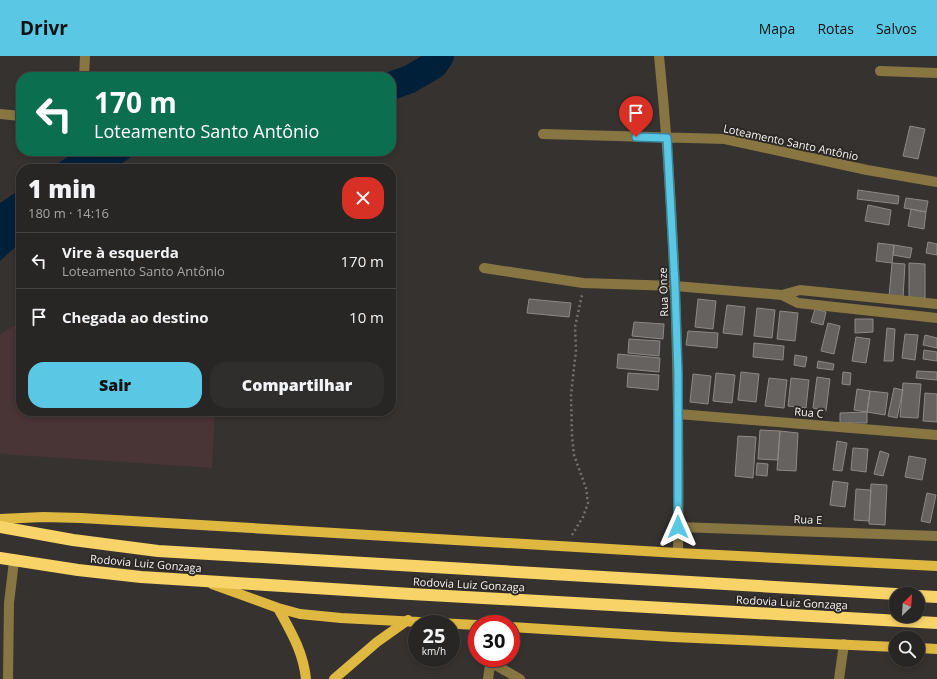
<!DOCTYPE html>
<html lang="pt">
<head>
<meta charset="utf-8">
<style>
	body { margin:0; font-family:"Open Sans",sans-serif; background:#302e2c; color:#f1f3f6; height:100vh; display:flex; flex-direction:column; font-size:15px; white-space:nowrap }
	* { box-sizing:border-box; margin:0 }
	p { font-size:13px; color:#a5a5a6 }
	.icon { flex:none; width:22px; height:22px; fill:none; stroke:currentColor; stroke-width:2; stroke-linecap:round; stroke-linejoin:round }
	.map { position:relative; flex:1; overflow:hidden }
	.drawer { position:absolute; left:16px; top:108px; width:380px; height:252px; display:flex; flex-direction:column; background:#282624; border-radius:16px; box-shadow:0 2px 6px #0003,0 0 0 1px #444341 }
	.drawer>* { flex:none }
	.hud { position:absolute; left:16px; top:16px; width:380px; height:84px; border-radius:16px; box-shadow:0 2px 6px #0003,0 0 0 1px #444341; background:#0b6e4f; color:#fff; overflow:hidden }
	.needle { width:26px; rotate:25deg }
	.controls { position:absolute; left:889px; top:531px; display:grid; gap:8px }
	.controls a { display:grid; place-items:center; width:36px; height:36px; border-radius:50%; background:#282624; box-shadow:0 2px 6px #0003,0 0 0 1px #444341; font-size:20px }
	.speed { position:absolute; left:408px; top:559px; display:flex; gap:8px; font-size:20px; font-weight:700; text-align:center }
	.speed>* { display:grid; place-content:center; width:52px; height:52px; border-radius:50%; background:#282624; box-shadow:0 2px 6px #0003,0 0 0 1px #444341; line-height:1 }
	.speed small { font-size:10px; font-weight:400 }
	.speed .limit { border:6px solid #d22; background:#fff; color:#111 }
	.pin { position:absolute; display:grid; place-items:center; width:34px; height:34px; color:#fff; margin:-41px -17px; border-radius:50% 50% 50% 0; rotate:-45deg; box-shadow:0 0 4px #0007 }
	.pin .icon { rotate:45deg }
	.me { position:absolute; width:44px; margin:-22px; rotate:0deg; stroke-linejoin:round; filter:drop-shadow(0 0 3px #0008) }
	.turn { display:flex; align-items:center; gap:14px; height:84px; padding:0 12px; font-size:18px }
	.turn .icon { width:52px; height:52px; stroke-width:2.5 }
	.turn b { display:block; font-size:28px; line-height:34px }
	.round { display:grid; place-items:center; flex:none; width:42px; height:42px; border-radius:16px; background:#302e2c }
	.summary { display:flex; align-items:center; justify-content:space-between; height:68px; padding:0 12px }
	h1 { font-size:24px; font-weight:800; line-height:30px }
	.action { display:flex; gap:8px; margin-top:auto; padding:8px 12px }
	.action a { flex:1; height:46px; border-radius:16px; background:#5ac8e5; color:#111; font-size:16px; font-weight:800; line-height:46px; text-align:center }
	.action a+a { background:#302e2c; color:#f1f3f6 }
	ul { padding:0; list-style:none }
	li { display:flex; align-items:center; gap:12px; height:56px; padding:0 12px; border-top:1px solid #444341 }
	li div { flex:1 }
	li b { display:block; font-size:15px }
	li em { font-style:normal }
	header { display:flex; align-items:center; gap:24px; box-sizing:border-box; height:56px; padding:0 20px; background:#5ac8e5; color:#111 }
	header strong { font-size:19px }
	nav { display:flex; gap:22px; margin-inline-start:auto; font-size:14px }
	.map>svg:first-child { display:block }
	.industrial { fill:#493436 }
	.water { fill:#00203a }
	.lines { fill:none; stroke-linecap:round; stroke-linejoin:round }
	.river { stroke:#00203a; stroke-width:28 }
	.building { fill:#666260; stroke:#8d8986 }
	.path { stroke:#757270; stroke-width:2.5; stroke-dasharray:2 3; stroke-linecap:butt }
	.minor { stroke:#887642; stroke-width:10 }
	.major { stroke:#deb840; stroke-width:10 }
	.highway { stroke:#f8d368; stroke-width:12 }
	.route-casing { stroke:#3a8295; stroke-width:10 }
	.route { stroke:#5ac8e5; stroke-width:7 }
	.labels { text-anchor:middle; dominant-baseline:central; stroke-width:4; stroke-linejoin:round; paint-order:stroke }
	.street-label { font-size:11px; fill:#f6f4f3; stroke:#2c2826 }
</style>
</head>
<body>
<header>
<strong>Drivr</strong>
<nav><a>Mapa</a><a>Rotas</a><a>Salvos</a></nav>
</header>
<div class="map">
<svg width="937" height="623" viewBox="0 0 937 623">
	<rect width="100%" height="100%" fill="#363230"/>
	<path class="industrial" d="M21,266V355H215L212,412L0,398V278Z"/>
	<path class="water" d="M76,95H140L113,113H50Z
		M21,133V186L0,205V147Z"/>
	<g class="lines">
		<path class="river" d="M391,30L410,23L434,9L440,0"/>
	</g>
	<path class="building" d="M910,70L925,73L918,103L903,100Z
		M858,134L899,140L898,148L857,143Z
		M906,142L928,145L926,156L904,152Z
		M868,149L891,154L889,169L865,165Z
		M911,153L926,156L924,173L908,170Z
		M928,186L937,188V199L926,197Z
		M878,187L894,189L892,207L876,205Z
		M894,189L912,192L910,202L893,199Z
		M892,207L905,208L903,242L889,241Z
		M909,207L925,208V242H909Z
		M529,243L571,247L569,261L527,257Z
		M698,243L716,245L713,273L695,271Z
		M727,249L745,251L742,279L723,277Z
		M757,252L775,254L772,282L754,280Z
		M815,253L826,256L823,269L811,266Z
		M780,255L798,257L795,285L777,283Z
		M855,263H873V276L855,277Z
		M634,266L664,268L663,283L632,280Z
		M828,267L840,270L834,298L821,295Z
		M887,272L895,273L893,305H884Z
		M688,275L718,277L717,292L686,289Z
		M905,278L918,279L915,304L902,302Z
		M925,279L937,282V292L923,289Z
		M856,281L870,283L866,307L852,305Z
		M629,283L660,285L659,300L628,297Z
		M754,287L784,290L783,304L753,301Z
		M924,294L937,296V305L923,303Z
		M618,298L660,302L659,316L617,312Z
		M795,299L807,301L805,311L794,309Z
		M818,305L834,308L833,314L817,312Z
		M917,315L937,316V324L916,322Z
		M741,316L759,318L756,346L738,344Z
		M843,316L851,317L850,329L842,328Z
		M628,317L659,319L658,334L627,331Z
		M716,317L735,319L732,347L713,345Z
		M693,318L711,320L708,348L690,346Z
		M817,321L830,323L826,355L813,352Z
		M769,322L787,324L784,352L765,350Z
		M791,322L809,324L806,352L788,350Z
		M903,327L921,328L918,362L900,361Z
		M894,332L903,334L897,362L888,360Z
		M857,333L870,335L867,356L854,354Z
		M870,335L888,337L885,359L867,356Z
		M925,337L937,338V366L923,365Z
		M867,356V367H840V357Z
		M760,374L780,375L778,404L758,403Z
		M780,375L798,377L796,415L777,414Z
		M738,380L756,381L753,422L735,420Z
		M837,385L847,387L842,415L833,414Z
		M853,392L868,393L866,416L851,414Z
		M880,395L889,398L883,420L874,418Z
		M909,400L926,403L922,424L905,421Z
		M757,407L768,408L767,420L756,419Z
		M833,425L848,427L845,451L830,449Z
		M871,428L887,429L885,469L869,468Z
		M856,433L871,434L869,465L854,464Z
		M927,437L936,439L930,467L921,465Z"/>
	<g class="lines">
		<path class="path" d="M572,479L583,461L588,447L586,432L574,399L572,380L571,339L576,294L575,271L582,239"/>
		<path class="minor" d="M659,0C676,165 680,331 678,497
			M880,15L937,17
			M84,21L85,0
			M0,58L21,60
			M543,78L725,83L867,114L937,126
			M484,212L583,227L675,230L782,239L800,234L937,248
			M782,239L798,247L937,262
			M678,358L937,379
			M678,471L937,480
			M490,606L520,623
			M8,623L9,547L14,505
			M488,623L491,602
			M839,623L844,588"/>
		<path class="major" d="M0,463L43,461L81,462L678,497L937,510
			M212,528L278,552L300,558L341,562L477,569
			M278,552C291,576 303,595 306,623
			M511,571L673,581L896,591
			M918,592L937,593
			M334,623L377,586L408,564"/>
		<path class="highway" d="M0,471L73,484L158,495L896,538
			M0,502L78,514L141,521L411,538L937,567
			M918,540L937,541"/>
	</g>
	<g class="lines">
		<defs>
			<path id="route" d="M636,81L667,82L675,230L678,318V471"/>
		</defs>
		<use href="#route" class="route-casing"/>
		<use href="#route" class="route"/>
	</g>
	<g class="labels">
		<g class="street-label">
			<text transform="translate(791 86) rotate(12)">Loteamento Santo Antônio</text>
			<text transform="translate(663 236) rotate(-92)">Rua Onze</text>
			<text transform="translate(809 356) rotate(5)">Rua C</text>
			<text transform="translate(808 463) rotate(2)">Rua E</text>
			<text transform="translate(146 507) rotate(5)">Rodovia Luiz Gonzaga</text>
			<text transform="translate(469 528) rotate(3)">Rodovia Luiz Gonzaga</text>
			<text transform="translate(792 546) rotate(3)">Rodovia Luiz Gonzaga</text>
		</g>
	</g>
</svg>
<div class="controls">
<a><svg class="needle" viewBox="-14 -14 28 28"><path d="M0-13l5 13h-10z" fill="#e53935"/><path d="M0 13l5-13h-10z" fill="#a5a5a6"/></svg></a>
<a><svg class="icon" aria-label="search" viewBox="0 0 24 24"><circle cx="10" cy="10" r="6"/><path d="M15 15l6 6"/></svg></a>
</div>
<div class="speed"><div>25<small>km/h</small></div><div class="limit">30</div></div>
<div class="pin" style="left:636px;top:81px;background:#d93025"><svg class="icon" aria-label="arrive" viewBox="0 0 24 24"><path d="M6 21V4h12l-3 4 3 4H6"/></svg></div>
<svg class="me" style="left:678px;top:471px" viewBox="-20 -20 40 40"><path d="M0-17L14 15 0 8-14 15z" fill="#5ac8e5" stroke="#fff" stroke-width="4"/></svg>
<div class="hud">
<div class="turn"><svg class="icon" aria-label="left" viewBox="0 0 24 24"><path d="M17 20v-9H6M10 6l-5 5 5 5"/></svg><div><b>170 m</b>Loteamento Santo Antônio</div></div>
</div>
<section class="drawer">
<div class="summary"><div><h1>1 min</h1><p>180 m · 14:16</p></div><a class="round" style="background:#d93025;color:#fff"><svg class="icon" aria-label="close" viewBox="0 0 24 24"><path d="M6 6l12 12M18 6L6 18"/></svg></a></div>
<ul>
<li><svg class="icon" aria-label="left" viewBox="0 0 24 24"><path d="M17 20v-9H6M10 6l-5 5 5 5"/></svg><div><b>Vire à esquerda</b><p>Loteamento Santo Antônio</p></div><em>170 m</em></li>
<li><svg class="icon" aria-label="arrive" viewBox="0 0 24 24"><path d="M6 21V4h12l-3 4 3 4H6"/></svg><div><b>Chegada ao destino</b></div><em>10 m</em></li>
</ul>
<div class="action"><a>Sair</a><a>Compartilhar</a></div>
</section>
</div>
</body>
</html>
